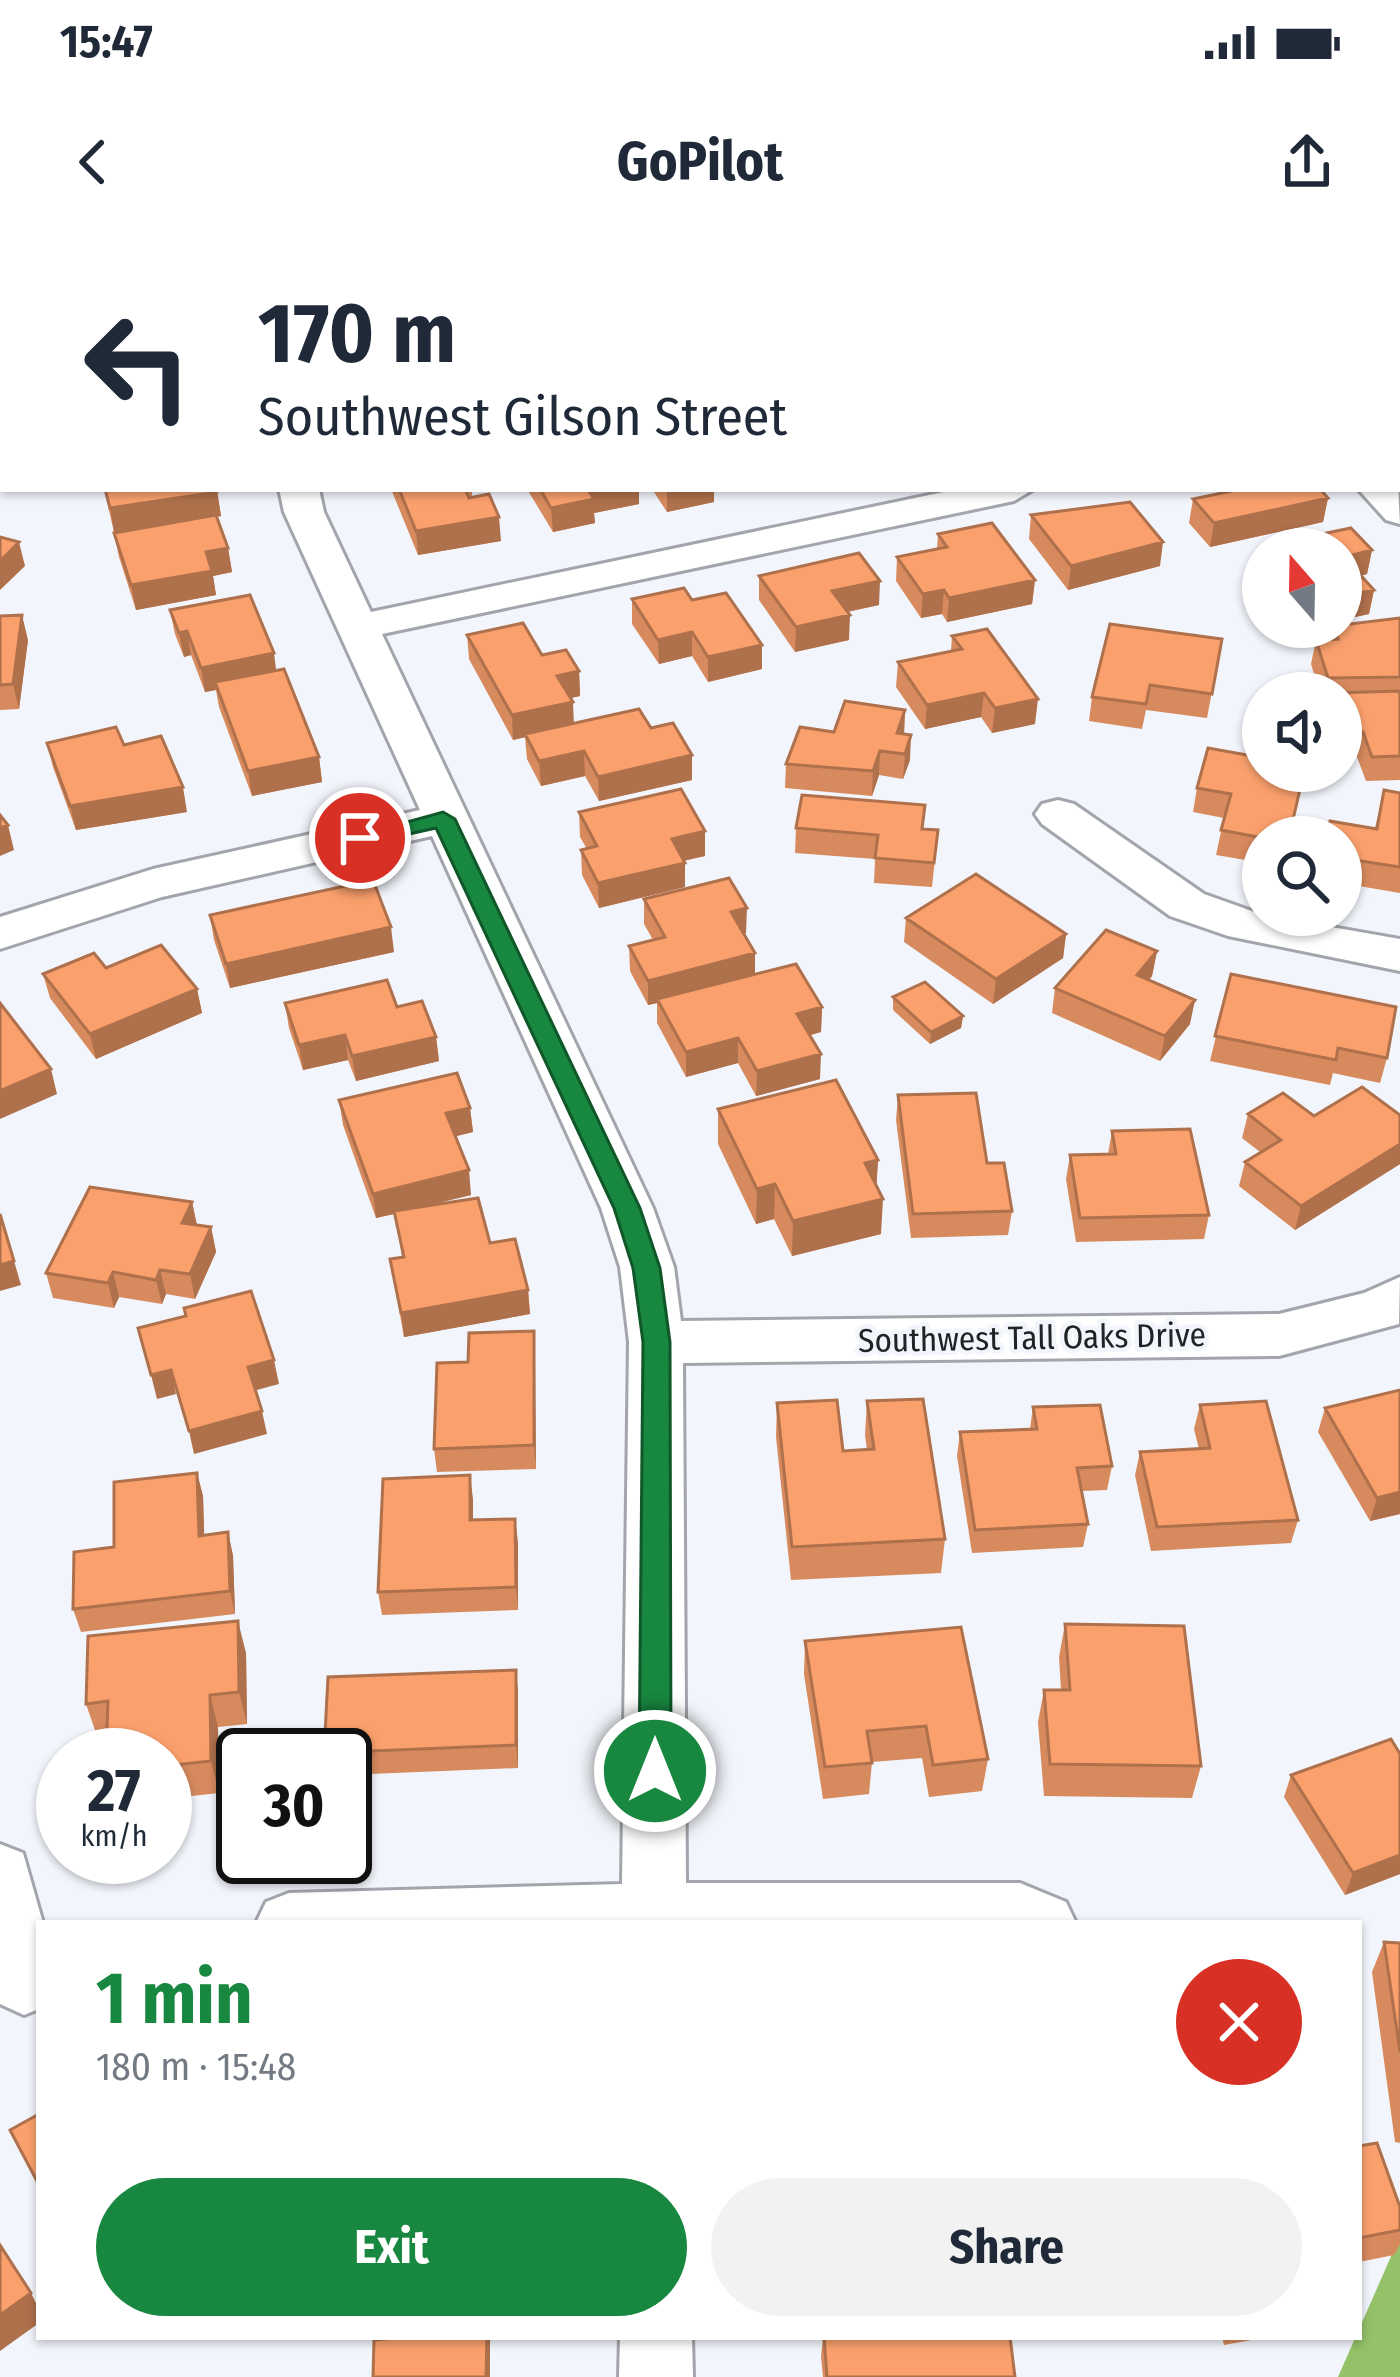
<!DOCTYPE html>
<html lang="en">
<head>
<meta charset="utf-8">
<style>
	body { margin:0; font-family:"Fira Sans Condensed",sans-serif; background:#f2f2f3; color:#1f2937; height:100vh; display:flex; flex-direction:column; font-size:45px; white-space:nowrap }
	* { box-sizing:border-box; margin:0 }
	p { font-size:39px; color:#747a83 }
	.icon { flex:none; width:66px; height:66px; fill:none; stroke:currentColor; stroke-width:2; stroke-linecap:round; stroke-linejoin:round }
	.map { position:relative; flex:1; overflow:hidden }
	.drawer { position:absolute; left:36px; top:1680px; width:1326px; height:420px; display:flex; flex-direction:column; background:#fff; border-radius:0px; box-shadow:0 3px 9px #0004 }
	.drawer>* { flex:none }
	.banner { position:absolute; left:0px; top:0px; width:1401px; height:252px; box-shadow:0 3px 9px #0004; background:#fff; color:#1f2937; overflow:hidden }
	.needle { width:78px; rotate:340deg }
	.fabs { position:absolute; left:1242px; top:288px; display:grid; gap:24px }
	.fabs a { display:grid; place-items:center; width:120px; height:120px; border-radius:50%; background:#fff; box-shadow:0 3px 9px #0004; font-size:60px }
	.speed { position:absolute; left:36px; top:1488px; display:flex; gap:24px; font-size:60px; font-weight:700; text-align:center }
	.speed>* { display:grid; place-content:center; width:156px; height:156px; border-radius:50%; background:#fff; box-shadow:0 3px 9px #0004; line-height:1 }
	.speed small { font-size:30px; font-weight:400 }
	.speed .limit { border:6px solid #111; border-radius:18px; background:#fff; color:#111 }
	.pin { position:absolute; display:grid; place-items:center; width:102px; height:102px; color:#fff; margin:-51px; border:6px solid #fff; border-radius:50%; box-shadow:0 3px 12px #0007 }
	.me { position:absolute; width:132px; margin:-66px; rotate:0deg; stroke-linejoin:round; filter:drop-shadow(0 0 9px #0008) }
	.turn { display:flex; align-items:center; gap:42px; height:252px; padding:0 60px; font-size:54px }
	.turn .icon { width:156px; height:156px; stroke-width:2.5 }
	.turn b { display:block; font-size:84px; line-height:102px }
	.round { display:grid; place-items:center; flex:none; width:126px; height:126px; border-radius:63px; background:#f2f2f3 }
	.summary { display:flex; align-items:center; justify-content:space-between; height:204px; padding:0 60px }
	h1 { font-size:72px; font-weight:700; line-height:90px; color:#18873f }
	.action { display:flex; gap:24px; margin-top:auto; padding:24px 60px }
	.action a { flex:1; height:138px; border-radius:72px; background:#18873f; color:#fff; font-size:48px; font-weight:700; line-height:138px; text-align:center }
	.action a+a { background:#f2f2f3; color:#1f2937 }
	.status { display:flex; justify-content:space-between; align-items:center; height:84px; padding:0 60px; background:#fff; direction:ltr }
	.status svg { height:33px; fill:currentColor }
	header { display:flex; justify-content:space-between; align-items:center; height:156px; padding:0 60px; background:#fff; font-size:54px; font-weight:700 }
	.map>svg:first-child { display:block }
	.forest { fill:#95c168 }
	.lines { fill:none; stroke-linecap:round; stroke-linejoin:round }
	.minor-casing { stroke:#a2a5ab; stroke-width:6 }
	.minor { fill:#fff; fill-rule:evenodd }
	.wall { fill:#d78a5e }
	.shaded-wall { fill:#af704c }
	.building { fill:#faa06d; stroke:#af704c; stroke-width:3 }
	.route { fill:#18873f; stroke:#105829; stroke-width:3 }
	.labels { text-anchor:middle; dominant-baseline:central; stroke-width:9; stroke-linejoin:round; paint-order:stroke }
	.street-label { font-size:33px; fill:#212225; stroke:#f2f5fb }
</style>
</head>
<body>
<div class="status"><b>15:47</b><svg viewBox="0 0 49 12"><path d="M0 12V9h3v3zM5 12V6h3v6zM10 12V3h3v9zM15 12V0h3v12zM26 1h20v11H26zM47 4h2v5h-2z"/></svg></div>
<header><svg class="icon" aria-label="back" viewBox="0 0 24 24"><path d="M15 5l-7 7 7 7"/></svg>GoPilot<svg class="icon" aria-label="share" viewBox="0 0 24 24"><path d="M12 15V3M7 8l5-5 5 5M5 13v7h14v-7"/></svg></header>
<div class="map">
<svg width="1400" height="2137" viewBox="0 0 1400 2137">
	<rect width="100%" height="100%" fill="#f2f5fb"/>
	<path class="forest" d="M1400,1996V2137H1338Z"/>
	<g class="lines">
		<defs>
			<path id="minor" d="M25,0H59L60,3H26Z
				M611,0H646L648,3H613Z
				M0,117H3V139H0Z
				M1398,247L1400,284L1386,280L1358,249Z
				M279,249H319L324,272L371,372L958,249H1034L1014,261L382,394L653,968L674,1027L681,1081L1279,1074L1364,1053L1400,1037L1399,1084L1279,1116L683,1123L686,1643H1020L1066,1662L1076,1683H256L266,1662L289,1653L622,1644L629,1102L620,1027L601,968L432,596L162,657L0,709V677L153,629L420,570L284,272Z
				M1058,560L1074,564L1204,654L1263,675L1400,699V731L1228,696L1170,676L1042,584L1035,574L1042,564Z
				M0,1604L23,1613L43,1683H39V1769L24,1775L0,1764Z
				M620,2097H692L693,2137H619Z"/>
		</defs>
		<use href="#minor" class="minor-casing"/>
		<use href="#minor" class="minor"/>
	</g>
	<path class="wall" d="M716,0H780L771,3H720Z
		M1017,0H1130V3H1017Z
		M1158,0H1212V3H1163Z
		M1398,70H1400V129H1398Z
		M104,249H217L221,276L217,277L228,308L232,332L213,336L216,355L136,370L119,317L114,293L149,287L114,292Z
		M391,249H472V257L501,301L418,315Z
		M527,249H639V264L594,273L595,283L553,292Z
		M652,249H714V262L667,272Z
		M1235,249H1320L1328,258L1323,282L1210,307L1189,283L1193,259Z
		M1031,275L1160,326L1068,350L1029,299Z
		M1351,288L1372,310L1367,334L1361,336L1374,350L1369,374L1341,380V309H1263V334L1259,330L1264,306Z
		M938,294L1035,340L1032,364L947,382L942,374L921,378L896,341L897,317L937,309Z
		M759,336L879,365L848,372L849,400L795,412L759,360Z
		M632,359L692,360L762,405V429L708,442L692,416L659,424L632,384Z
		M170,370L276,430L319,517L322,542L252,556L219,467L216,450L205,452L191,415L184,417L175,394Z
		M0,376L28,400L19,469L0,470Z
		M1400,378V540L1366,541L1357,517H1341V453H1320L1311,424L1316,400L1331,399L1334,387Z
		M467,395L542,415L579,431L580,456L570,458L573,462V484L651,488L692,515V540L599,561L585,536L541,546L527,519L525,497L513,500L469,419Z
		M952,396L1035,484L992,493L981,477L925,489L896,447L898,422L951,411Z
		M1222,399L1207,478L1146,470L1142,489L1089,481L1092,457Z
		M905,470L904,494L910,520L903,539L879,535L872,556L785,548L786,524L834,492Z
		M47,503L124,505L187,572L76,590L53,527Z
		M1256,527L1263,597V623L1216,615L1224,578L1193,572L1197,548Z
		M1384,550L1400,553V653L1341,643V597L1375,588Z
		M579,572L705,616L684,621L685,647L599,668L582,635L581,610L587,609L580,597Z
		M796,588L938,590L932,647L874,643L875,619L795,613Z
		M644,659L746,693L744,694L755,734L822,767L821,792L810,795L820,839L756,856L738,823L686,837L657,783V763L648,765L630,731L629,706L653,700L644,684Z
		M210,675L394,712L230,748L214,700Z
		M906,678L1066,694L1063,718L993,764L904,702Z
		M1157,711L1152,736L1149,740L1190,784L1160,821L1052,773L1055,748Z
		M106,728L197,749L202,773L96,819L50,758L43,734Z
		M1231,734L1387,818L1380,843L1333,833L1330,845L1210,821Z
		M893,757L963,776L961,788L930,804L893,770Z
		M285,763L397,767L436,797L439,821L356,841L348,820L303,830L289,788Z
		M898,855L987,923L1012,971L1008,995L911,998L896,880Z
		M339,860L470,868L473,892L456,896L471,955L424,966L490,1003L528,1050L530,1074L404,1097L390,1019L402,1017L395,974L376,978L343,885Z
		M718,869L878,920L876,946L881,994L792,1016L774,979L756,984L718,904Z
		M1248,874L1314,876L1400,875V924L1295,990L1239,946L1245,922L1260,912L1242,898Z
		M1112,891L1209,975L1204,999L1076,1002L1066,939L1070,915L1108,914Z
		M192,962L197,985L211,987L216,1012L195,1059L166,1054L162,1064L119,1057L114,1068L53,1058L46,1033Z
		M534,1091L536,1229L437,1232L434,1209L468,1122Z
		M867,1161L945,1299L941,1333L791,1340L776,1197L777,1163L843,1211L867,1210L865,1195Z
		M1200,1165L1298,1280L1291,1303L1151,1311L1135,1235L1140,1212L1199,1209L1194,1189Z
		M1033,1167L1112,1226L1107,1250L1082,1251L1088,1284L1083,1307L972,1313L957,1216L960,1192L1030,1189Z
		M1325,1168L1400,1274L1370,1281L1318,1192Z
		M197,1233L203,1256L204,1295L228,1292L233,1316L235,1374L81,1392L73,1369L114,1307Z
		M470,1235L473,1280L518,1302V1370L382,1375L378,1352Z
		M1065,1384L1201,1526L1192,1558L1044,1556L1038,1482L1044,1450H1061L1059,1417Z
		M805,1401L988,1519L982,1551L929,1557L922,1518L872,1522L869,1554L823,1559L804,1434Z
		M246,1413L247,1484L218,1487L219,1553L165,1559V1515L107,1495L97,1496L86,1464Z
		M516,1430L518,1452V1528L345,1535V1515H325L328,1437Z
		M1400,1514V1634L1345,1655L1284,1557L1291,1535Z
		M1384,1702L1400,1703V1903L1395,1902L1372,1732Z
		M1359,1906L1400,1967V2004L1394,2015L1359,2022Z
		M823,2097H1010L1015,2137H823L821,2117Z
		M1222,2097H1268L1224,2105Z"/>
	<path class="shaded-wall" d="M736,0H780L771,3H736Z
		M1115,0H1130V3H1106Z
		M1185,0H1212V3H1184Z
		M595,249H639V264L594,273L595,283L553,292L551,268Z
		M667,249H714V262L667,272Z
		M217,252L221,276L114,292L110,268Z
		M1328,258L1323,282L1210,307L1214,283Z
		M499,277L501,301L418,315L416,291Z
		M19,302L25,326L0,350V321Z
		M1163,302L1160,326L1068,350L1071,326Z
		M228,308L232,332L213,336L216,355L136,370L131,345L206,312Z
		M1372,310L1367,334L1341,340L1344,317Z
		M1035,340L1032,364L947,382L949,358Z
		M880,341L879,365L831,375L832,351Z
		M944,350L942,374L921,378L923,354Z
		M1374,350L1369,374L1341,380V357Z
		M22,375L28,400L19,469L13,444Z
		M850,375L849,400L795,412L796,387Z
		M187,391L191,415L184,417L179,393Z
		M692,392V416L659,424L658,400Z
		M762,405V429L708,442V417Z
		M274,413L277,437L215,442L216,450L205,452L201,428Z
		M579,431L580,456L558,461L557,436Z
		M984,453L981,477L925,489L927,465Z
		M1038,459L1035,484L992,493L995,468Z
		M573,462L574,486L513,500L512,475Z
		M905,470L904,495L897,493Z
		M911,495L910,520L903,539L905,514Z
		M584,511L585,536L541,546L539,521Z
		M880,511L879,535L872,556L873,531Z
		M692,515V540L599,561L598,537Z
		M319,517L322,542L252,556L248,531Z
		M183,547L187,572L76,590L70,566Z
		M8,585L14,610L0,616V588Z
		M705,591V616L672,623V599Z
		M685,623V647L599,668L598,643Z
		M747,668L746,693L730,697L731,672Z
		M391,687L394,712L230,748L226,724Z
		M1066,694L1063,718L993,764L996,739Z
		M1157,711L1152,736L1132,760L1137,735Z
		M755,713V738L657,759V763L648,765V741Z
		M197,749L202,773L96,819L90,794Z
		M1195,760L1190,784L1160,821L1165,796Z
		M822,767L821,792L796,799L797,774Z
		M963,776L961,788L930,804L931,792Z
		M345,795L348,820L303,830L299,805Z
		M436,797L439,821L356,841L352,816Z
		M738,798V823L686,837V812Z
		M821,814L820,839L756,856L757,831Z
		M51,829L57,854L0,879V851Z
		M470,868L473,892L449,898L446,873Z
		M1400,904V924L1295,990L1301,966Z
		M878,920L876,955L865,923Z
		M469,930L471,955L376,978L373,954Z
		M775,944L774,979L756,984L757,949Z
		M883,959L881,994L792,1016L793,981Z
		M192,962L197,986L182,983Z
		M211,987L216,1012L195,1059L190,1034Z
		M14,1021L21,1045L0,1051V1025Z
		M160,1030L166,1054L162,1064L156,1040Z
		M113,1032L119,1057L114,1068L108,1043Z
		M528,1050L530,1074L404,1097L401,1073Z
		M534,1091L535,1115L536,1229L534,1205Z
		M274,1120L279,1144L253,1151L248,1127Z
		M171,1130L176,1154L157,1159L151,1135Z
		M262,1171L267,1194L194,1214L189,1191Z
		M197,1233L203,1256L205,1319L199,1296Z
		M470,1235L473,1259V1304L470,1280Z
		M1400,1252V1274L1370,1281L1377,1258Z
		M515,1279L518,1302V1370L516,1347Z
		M228,1292L233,1316L235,1374L230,1351Z
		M238,1381L246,1413L247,1484L239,1452Z
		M516,1430L518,1452V1528L516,1505Z
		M210,1455L218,1487L219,1553L211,1521Z
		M1400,1615V1634L1345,1655L1353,1633Z
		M31,2053L39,2069V2083L0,2111V2075Z
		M487,2097H490V2137H486Z"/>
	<path class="building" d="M139,0H239V3H139Z
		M258,0H352V3H258Z
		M374,0H471L458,1V3H374Z
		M511,0H561L563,3H513Z
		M982,0H1009L1013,3H973Z
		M1041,0H1115L1106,3H1046Z
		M1398,70H1400V105H1398Z
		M105,249H217V252L110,268Z
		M399,249H465L469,258L489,254L499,277L416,291Z
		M540,249H595L588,250L594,259L551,268Z
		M1241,249H1320L1328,258L1214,283L1193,259Z
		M1130,262L1163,302L1071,326L1031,275Z
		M216,275L228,308L206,312L212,331L131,345L114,293Z
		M992,283L1035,340L949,358L944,350L923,354L897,317L947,307L938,294Z
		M1351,288L1372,310L1344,317L1374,350L1341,357V309H1267L1264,306Z
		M0,297L19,302L0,321Z
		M859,313L880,341L832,351L850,375L796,387L759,336Z
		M684,348L692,360L726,353L762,405L708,417L692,392L658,400L632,359Z
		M250,355L274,413L201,428L187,391L179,393L170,370Z
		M22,375L13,444L0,445V376Z
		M1400,378V437L1328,438L1316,400L1338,399L1334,387H1341V385Z
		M523,383L542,415L566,410L579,431L557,436L573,462L512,475L467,395Z
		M1110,384L1222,399L1212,454L1150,445L1146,464L1092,457Z
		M987,389L1038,459L995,468L984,453L927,465L898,422L962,409L952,396Z
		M284,429L319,517L248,531L215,442Z
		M1400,451V516L1372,517L1363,492L1341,493V453H1335Z
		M845,461L905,470L897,493L911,495L905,514L880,511L873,531L786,524L800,487L834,492Z
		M639,469L651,488L673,483L692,515L598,537L584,511L539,521L525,494Z
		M116,487L124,505L161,496L183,547L70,566L47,503Z
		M1208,508L1258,517L1255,527L1263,529V531H1275L1303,536L1289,597L1263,598L1221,590L1231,554L1197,548Z
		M681,549L705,591L672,599L685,623L598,643L581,610L597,606L579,572Z
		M1384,550L1400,553V627L1341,618V597H1327L1330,581L1377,589Z
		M802,555L925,565L922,589L938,590L934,623L875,618L878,595L796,588Z
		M0,575L8,585L0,588Z
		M976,634L1066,694L996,739L906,678Z
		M729,638L747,668L731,672L755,713L648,741L629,706L665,697L644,659Z
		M373,640L391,687L226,724L210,675Z
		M1106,690L1157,711L1137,735L1195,760L1165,796L1055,748Z
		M161,705L197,749L90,794L43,734L94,713L106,728Z
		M796,724L822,767L797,774L821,814L757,831L738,798L686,812L657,759Z
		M1231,734L1396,767L1387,818L1338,808L1336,820L1215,796Z
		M387,740L397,767L422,761L436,797L352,816L345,795L299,805L285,763Z
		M925,742L963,776L931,792L893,757Z
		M0,763L51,829L0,851Z
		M457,833L470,868L446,873L469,930L373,954L339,860Z
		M836,840L878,920L865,923L883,959L793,981L775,944L757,949L718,869Z
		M1362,847L1400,875V904L1301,966L1245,922L1281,900L1248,874L1283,853L1314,876Z
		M976,853L987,923H1004L1012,971L913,974L898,855Z
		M1190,889L1209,975L1080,978L1070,915L1116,914L1112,891Z
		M90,947L192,962L182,983L211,987L190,1034L160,1030L156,1040L113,1032L108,1043L46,1033Z
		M478,958L490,1003L515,999L528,1050L401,1073L390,1019L404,1017L394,971Z
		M0,974L14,1021L0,1025Z
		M251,1051L274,1120L248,1127L262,1171L189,1191L171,1130L151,1135L138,1088L186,1076L184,1068Z
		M534,1091V1205L434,1209L437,1123L468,1122L469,1093Z
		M1400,1150V1252L1377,1258L1325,1168Z
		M923,1159L945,1299L792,1307L777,1163L837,1160L843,1211L874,1209L867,1161Z
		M1266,1161L1298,1280L1157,1287L1140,1212L1210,1208L1200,1165Z
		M1100,1165L1112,1226L1077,1228L1088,1284L975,1290L960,1192L1037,1189L1033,1167Z
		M197,1233L199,1296L228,1292L230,1351L73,1369L74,1312L114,1307V1242Z
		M470,1235V1280L515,1279L516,1347L378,1352L383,1239Z
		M238,1381L239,1452L210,1455L211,1521L165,1526V1515H106L108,1461L86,1464L88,1396Z
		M1065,1384L1184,1386L1201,1526L1050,1524L1044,1450H1070Z
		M961,1387L988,1519L933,1525L926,1486L867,1491L872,1523L825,1527L805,1401Z
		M516,1430V1505L324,1513L328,1437Z
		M1391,1499L1400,1514V1615L1353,1633L1291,1535Z
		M1384,1702L1400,1703V1812Z
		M39,1874V1945L10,1890Z
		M1377,1903L1400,1967V1990L1359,1998V1906Z
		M0,2005L31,2053L0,2075Z
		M406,2097H487L486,2137H373L374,2100Z
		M824,2097H1010L1015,2137H827Z"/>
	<path class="route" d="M443,572L455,579L640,968L660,1028L670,1102L671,1531L666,1540H644L639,1531L643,1102L633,1028L614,968L436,588L360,605L349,598Z"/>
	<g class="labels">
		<g class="street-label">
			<text transform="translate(1032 1098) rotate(-1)">Southwest Tall Oaks Drive</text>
		</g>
	</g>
</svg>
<div class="fabs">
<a><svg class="needle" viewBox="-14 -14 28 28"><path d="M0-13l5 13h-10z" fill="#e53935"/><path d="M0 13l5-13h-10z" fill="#747a83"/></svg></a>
<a><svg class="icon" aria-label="sound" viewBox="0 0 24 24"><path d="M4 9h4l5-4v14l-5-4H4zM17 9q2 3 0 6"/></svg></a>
<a><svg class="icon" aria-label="search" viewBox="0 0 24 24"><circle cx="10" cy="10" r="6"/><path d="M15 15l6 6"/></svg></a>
</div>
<div class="speed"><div>27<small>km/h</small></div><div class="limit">30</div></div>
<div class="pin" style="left:360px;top:598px;background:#d93025"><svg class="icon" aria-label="arrive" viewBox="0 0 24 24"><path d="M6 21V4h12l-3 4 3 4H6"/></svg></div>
<svg class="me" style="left:655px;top:1531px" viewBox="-20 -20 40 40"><circle r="17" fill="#18873f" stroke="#fff" stroke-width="3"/><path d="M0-11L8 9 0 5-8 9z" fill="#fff"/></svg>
<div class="banner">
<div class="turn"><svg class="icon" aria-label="left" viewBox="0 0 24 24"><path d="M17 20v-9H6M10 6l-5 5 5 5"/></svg><div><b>170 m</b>Southwest Gilson Street</div></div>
</div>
<section class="drawer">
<div class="summary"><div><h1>1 min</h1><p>180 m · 15:48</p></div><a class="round" style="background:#d93025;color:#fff"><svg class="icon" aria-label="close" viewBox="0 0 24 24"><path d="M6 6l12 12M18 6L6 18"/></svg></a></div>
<div class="action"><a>Exit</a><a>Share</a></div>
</section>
</div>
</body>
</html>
